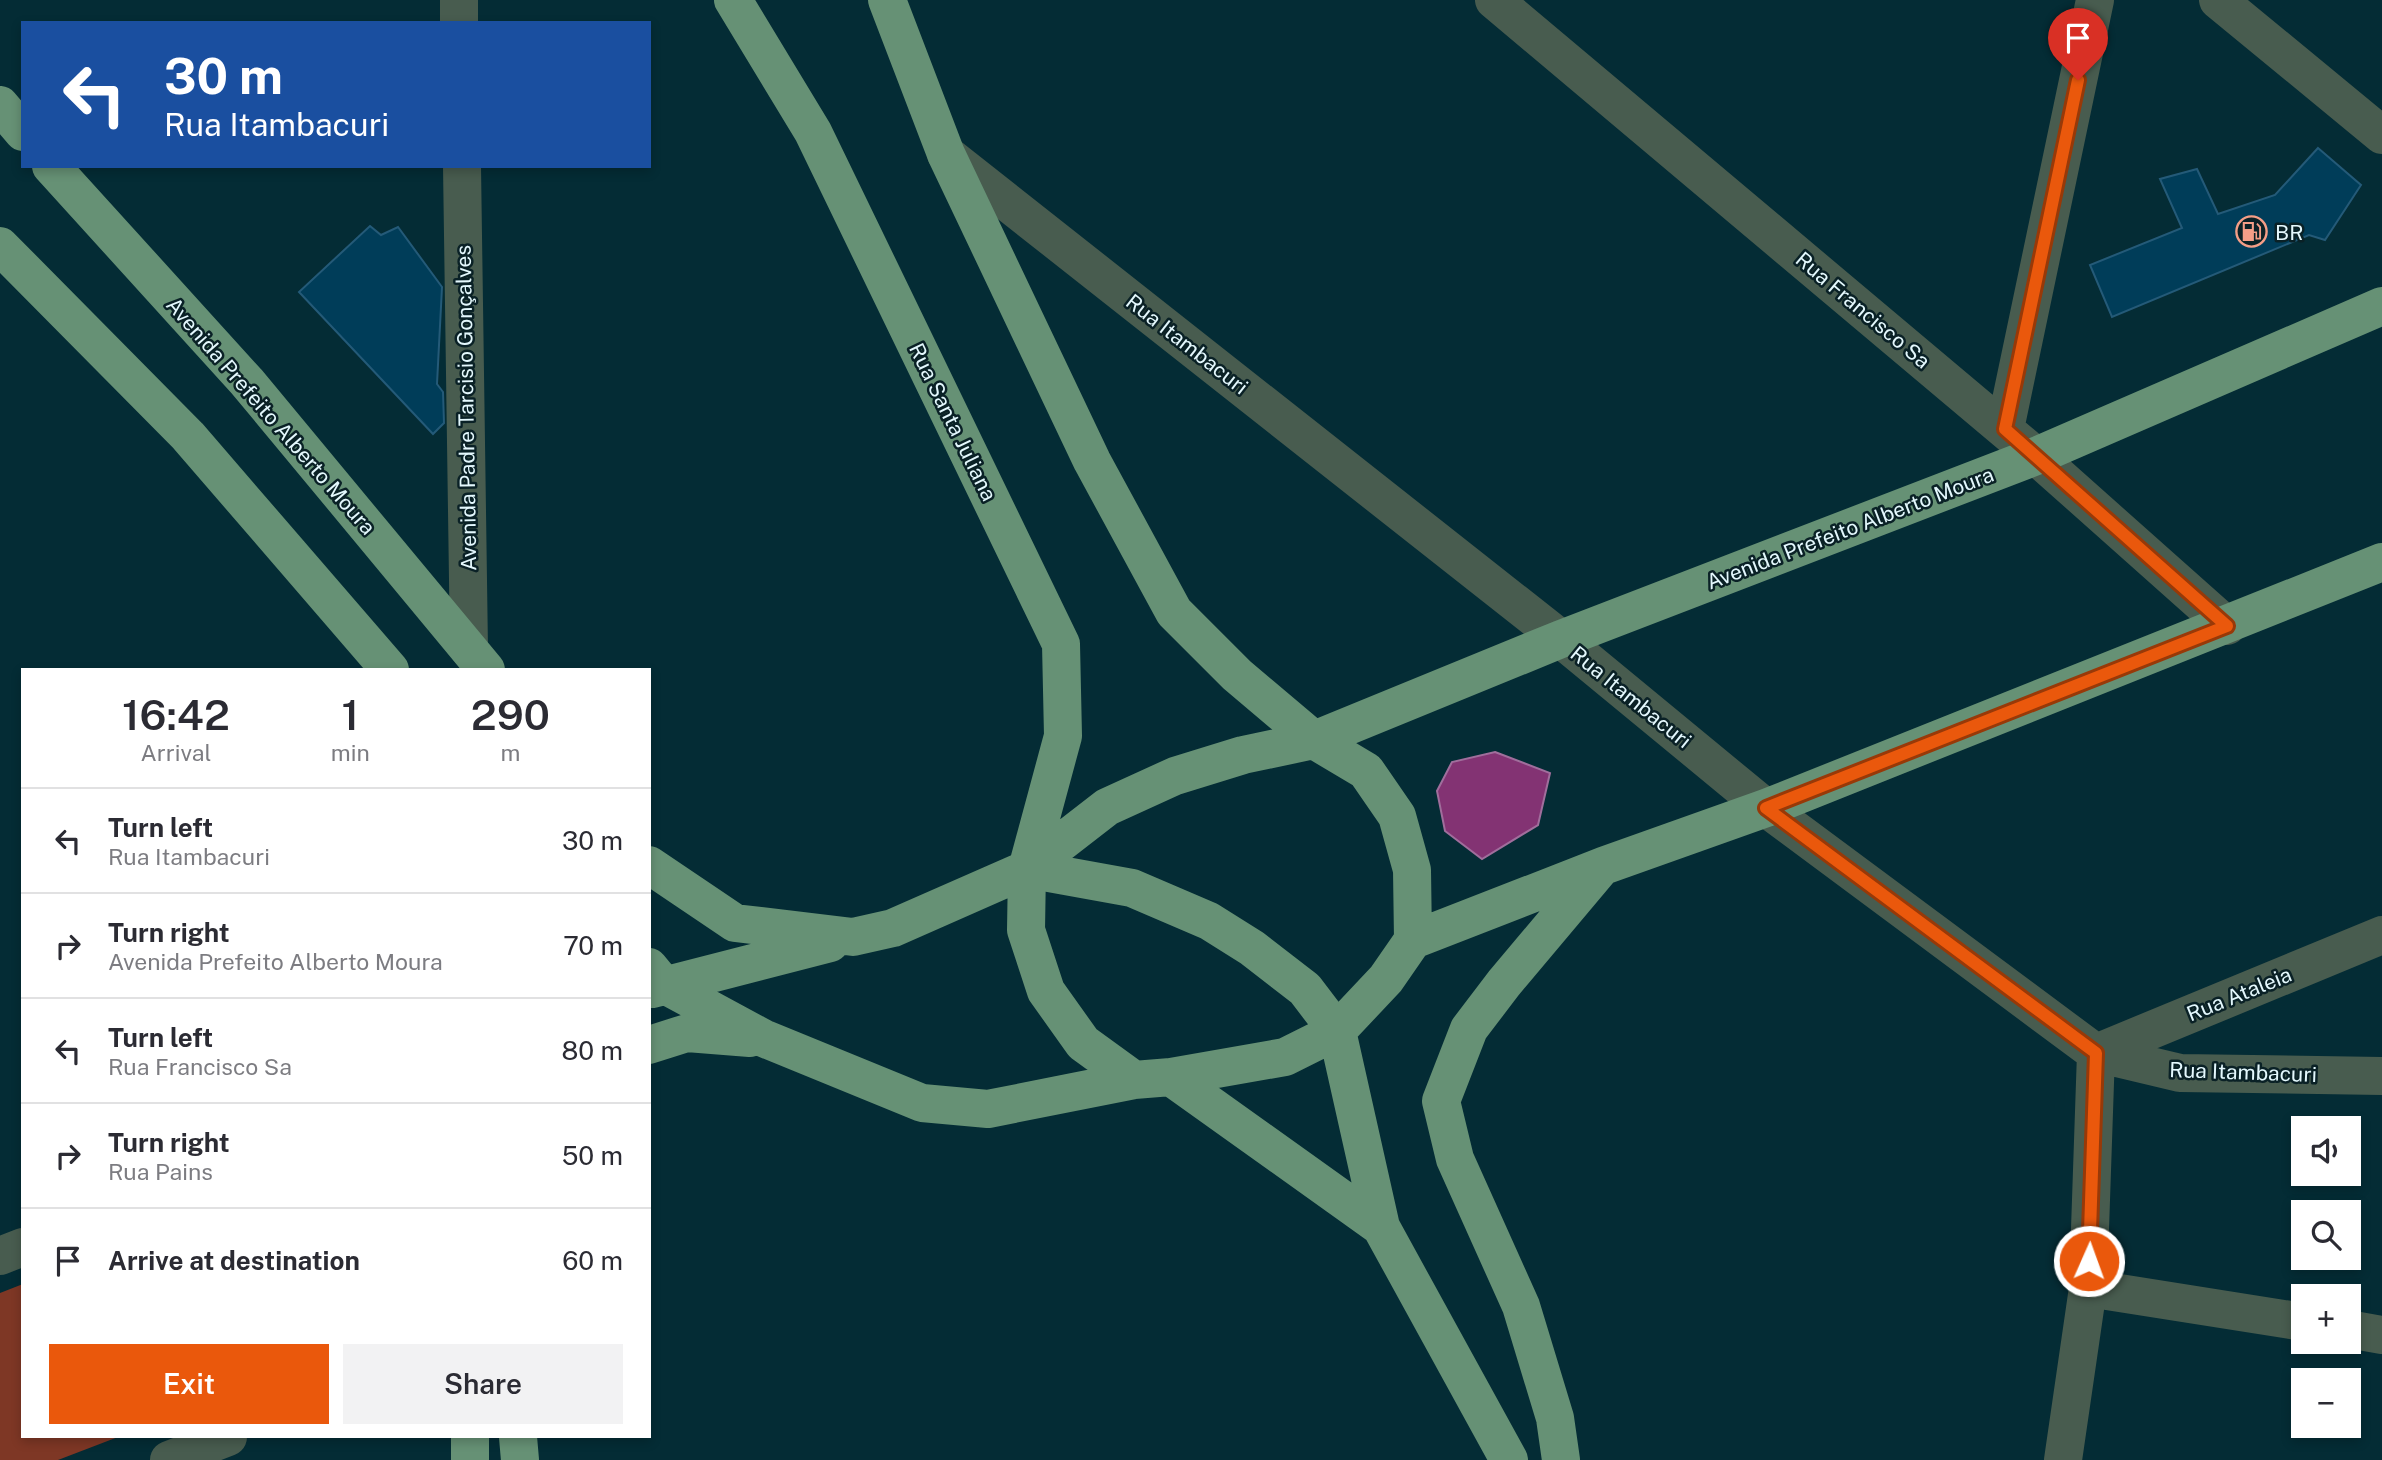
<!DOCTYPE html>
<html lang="en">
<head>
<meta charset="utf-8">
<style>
	body { margin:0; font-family:"Public Sans",sans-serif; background:#f2f2f3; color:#2b2b33; height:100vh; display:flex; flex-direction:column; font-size:26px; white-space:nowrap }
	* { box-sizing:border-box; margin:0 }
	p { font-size:23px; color:#7c7c81 }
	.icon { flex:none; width:38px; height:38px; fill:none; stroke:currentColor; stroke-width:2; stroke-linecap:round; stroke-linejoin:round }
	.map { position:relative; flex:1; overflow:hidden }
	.sheet { position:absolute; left:21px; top:668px; width:630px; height:770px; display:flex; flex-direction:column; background:#fff; border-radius:0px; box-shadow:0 4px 10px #0003 }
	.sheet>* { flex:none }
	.hud { position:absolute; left:21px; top:21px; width:630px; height:147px; border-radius:0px; box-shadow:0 4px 10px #0003; background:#1a4fa0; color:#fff; overflow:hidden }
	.buttons { position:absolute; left:2291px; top:1116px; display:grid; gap:14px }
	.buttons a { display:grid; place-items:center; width:70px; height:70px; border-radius:0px; background:#fff; box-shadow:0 4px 10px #0003; font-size:35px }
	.pin { position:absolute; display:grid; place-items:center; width:60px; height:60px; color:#fff; margin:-72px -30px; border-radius:50% 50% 50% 0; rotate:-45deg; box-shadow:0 0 7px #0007 }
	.pin .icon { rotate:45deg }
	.me { position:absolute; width:77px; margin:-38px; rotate:2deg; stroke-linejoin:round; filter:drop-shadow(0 0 5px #0008) }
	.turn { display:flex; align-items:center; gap:24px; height:147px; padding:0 28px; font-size:32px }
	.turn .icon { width:91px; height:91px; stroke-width:2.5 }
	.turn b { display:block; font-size:49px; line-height:60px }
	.eta { display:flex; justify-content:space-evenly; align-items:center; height:119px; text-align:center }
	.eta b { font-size:42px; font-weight:600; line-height:49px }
	.button { display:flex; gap:14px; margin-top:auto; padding:14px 28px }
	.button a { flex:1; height:80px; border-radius:0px; background:#ea580c; color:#fff; font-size:28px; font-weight:600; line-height:80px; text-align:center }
	.button a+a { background:#f2f2f3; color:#2b2b33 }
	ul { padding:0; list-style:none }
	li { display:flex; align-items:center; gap:21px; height:105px; padding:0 28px; border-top:2px solid #e1e1e2 }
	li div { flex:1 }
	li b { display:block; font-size:26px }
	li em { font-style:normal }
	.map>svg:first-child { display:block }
	.green { fill:#7e3725 }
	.water { fill:#833373; stroke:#a06e9c; stroke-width:2 }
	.building { fill:#003d59; stroke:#245a78; stroke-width:2 }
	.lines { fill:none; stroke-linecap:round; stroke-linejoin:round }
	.minor { stroke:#485c4f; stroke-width:38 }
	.major { stroke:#669175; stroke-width:38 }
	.route-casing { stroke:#983908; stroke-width:18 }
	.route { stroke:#ea580c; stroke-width:12 }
	.labels { text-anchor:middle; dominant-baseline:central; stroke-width:5; stroke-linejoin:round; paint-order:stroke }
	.poi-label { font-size:21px; fill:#e4f8fd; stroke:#0a2126; text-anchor:start }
	.street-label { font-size:21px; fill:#e4f8fd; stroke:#0a2126 }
</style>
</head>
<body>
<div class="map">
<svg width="2382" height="1460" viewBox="0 0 2382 1460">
	<rect width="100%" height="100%" fill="#042c35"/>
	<path class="green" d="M23,1284V1437H118L58,1460H0V1293Z"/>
	<path class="water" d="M1495,752L1550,773L1538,825L1482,859L1445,831L1437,791L1452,762Z"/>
	<path class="building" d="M2318,148L2361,185L2325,240L2309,235L2112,317L2090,265L2182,228L2160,179L2197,169L2218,214L2275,195Z
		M370,226L381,235L398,227L442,287L437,384L443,392L444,423L433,434L299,292Z"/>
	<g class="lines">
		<path class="minor" d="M459,0V23
			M1494,0L2036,456L2227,626
			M2218,0L2382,135
			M946,154L1561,639L1766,808L2096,1053L2180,1073L2382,1076
			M462,166L469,649
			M2005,429L2095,0
			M0,1256L23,1247
			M2088,1288L2303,1322
			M2348,1329L2382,1335
			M169,1460L228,1437
			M2063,1460L2088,1288L2096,1053L2382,935"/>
		<path class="major" d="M733,0L813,132L1061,644L1063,736L1027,869L1026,930L1046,991L1083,1043L1134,1080
			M0,105L23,132
			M51,166L247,382L486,670
			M0,246L188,436L390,670
			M649,865L735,923L853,937L893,928L1027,869L1107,807L1175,776L1243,755L1314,740L1561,639L2036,456L2382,306
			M1027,869L1132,888L1209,921L1252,948L1305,989L1337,1031L1381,1227L1509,1460
			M1413,940L1603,866L1766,808L2382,562
			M649,967L663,984L763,1038L922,1103L988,1109L1134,1080L1171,1077L1285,1057L1337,1031L1386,979L1413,940L1412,870L1397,816L1366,771L1314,740L1237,675L1174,612L1092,461L946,154L887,0
			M652,989L830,943
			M649,1045L687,1033L750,1038
			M1171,1077L1381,1227
			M470,1437V1460
			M518,1437L520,1460
			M1561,1460L1555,1418L1521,1306L1455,1159L1441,1101L1469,1029L1504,983L1599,870"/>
	</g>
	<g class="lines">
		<defs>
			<path id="route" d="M2078,80L2005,429L2227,626L1766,808L2096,1053L2089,1261"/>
		</defs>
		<use href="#route" class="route-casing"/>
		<use href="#route" class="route"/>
	</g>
	<defs>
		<symbol id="fuel-ring" viewBox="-11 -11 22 22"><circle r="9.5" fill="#0a2126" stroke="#f49e87" stroke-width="1.5"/><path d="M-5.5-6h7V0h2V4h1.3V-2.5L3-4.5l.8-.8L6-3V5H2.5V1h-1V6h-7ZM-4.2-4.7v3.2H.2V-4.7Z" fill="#f49e87"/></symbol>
	</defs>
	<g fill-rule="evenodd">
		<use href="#fuel-ring" x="2234" y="214" width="35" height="35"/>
	</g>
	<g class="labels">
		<g class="poi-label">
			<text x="2275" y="232">BR</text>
		</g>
		<g class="street-label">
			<text transform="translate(1863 310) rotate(40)">Rua Francisco Sa</text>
			<text transform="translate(1187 344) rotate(38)">Rua Itambacuri</text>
			<text transform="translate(466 408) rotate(-91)">Avenida Padre Tarcisio Gonçalves</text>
			<text transform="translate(271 416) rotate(49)">Avenida Prefeito Alberto Moura</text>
			<text transform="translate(953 422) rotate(64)">Rua Santa Juliana</text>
			<text transform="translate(1850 528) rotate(-21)">Avenida Prefeito Alberto Moura</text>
			<text transform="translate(1631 697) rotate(39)">Rua Itambacuri</text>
			<text transform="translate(2239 994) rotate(-22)">Rua Ataleia</text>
			<text transform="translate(2243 1072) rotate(2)">Rua Itambacuri</text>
		</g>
	</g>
</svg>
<div class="buttons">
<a><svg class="icon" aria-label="sound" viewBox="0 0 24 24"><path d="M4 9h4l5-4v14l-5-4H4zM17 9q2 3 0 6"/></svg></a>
<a><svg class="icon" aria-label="search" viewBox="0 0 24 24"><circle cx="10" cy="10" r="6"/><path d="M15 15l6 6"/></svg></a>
<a>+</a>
<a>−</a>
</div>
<div class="pin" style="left:2078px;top:80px;background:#d93025"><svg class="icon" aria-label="arrive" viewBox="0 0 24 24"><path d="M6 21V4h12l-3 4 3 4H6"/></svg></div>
<svg class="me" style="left:2089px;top:1261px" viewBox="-20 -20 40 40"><circle r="17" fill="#ea580c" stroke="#fff" stroke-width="3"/><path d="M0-11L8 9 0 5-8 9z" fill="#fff"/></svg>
<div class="hud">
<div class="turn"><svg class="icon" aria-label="left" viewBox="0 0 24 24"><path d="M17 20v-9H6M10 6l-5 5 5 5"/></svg><div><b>30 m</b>Rua Itambacuri</div></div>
</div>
<section class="sheet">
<div class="eta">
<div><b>16:42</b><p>Arrival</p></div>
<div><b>1</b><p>min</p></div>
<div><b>290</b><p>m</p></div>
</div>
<ul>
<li><svg class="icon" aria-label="left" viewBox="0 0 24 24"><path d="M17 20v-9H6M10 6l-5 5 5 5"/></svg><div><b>Turn left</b><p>Rua Itambacuri</p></div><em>30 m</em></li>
<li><svg class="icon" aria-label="right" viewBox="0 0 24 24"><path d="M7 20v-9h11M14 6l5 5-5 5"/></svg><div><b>Turn right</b><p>Avenida Prefeito Alberto Moura</p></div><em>70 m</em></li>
<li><svg class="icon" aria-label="left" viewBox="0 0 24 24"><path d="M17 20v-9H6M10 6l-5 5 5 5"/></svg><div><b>Turn left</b><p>Rua Francisco Sa</p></div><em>80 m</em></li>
<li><svg class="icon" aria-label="right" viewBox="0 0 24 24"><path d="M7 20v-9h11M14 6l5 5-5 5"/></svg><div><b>Turn right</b><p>Rua Pains</p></div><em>50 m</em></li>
<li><svg class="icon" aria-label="arrive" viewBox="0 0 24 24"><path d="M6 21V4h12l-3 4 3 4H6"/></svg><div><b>Arrive at destination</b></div><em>60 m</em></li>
</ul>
<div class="button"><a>Exit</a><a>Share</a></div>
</section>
</div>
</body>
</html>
